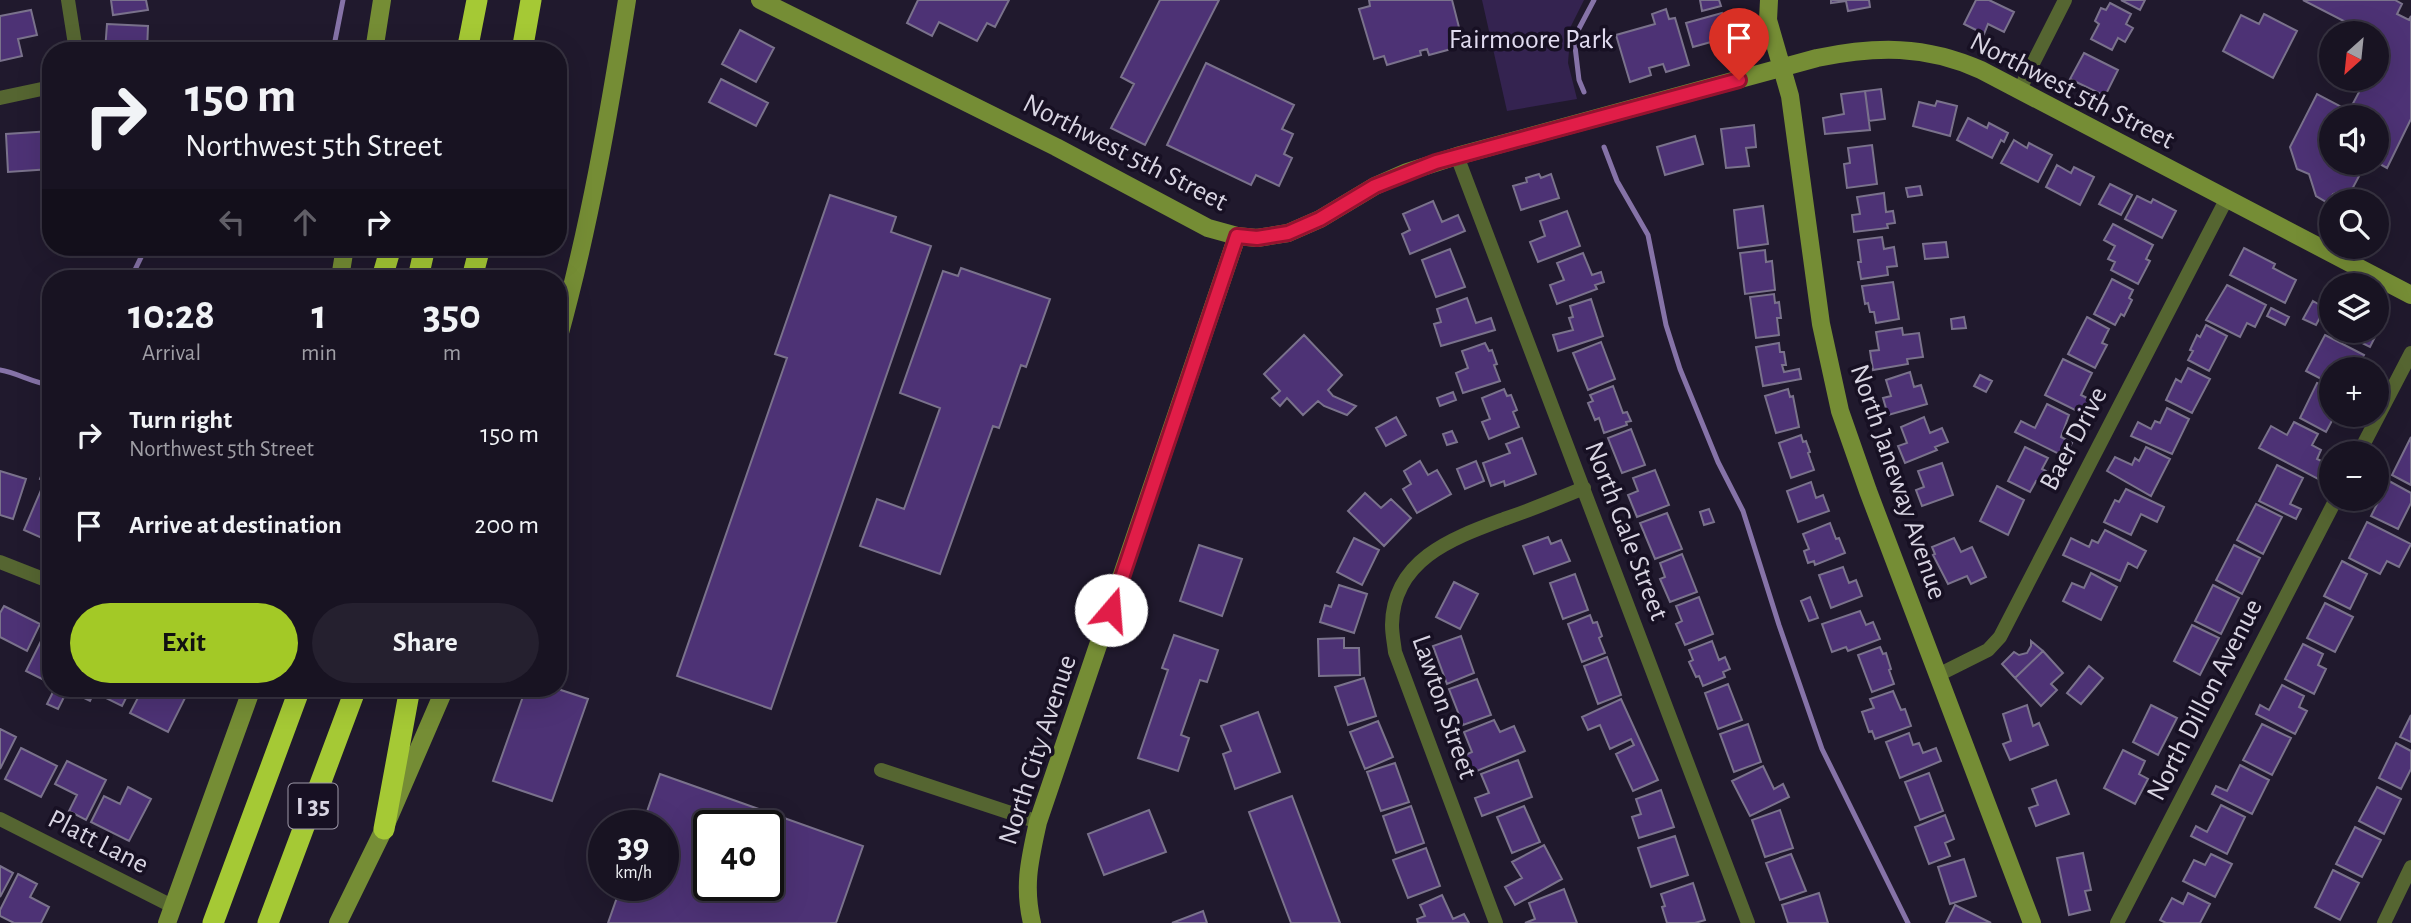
<!DOCTYPE html>
<html lang="en">
<head>
<meta charset="utf-8">
<style>
	body { margin:0; font-family:"Alegreya Sans",sans-serif; background:#25202f; color:#f1f3f6; height:100vh; display:flex; flex-direction:column; font-size:26px; white-space:nowrap }
	* { box-sizing:border-box; margin:0 }
	p { font-size:23px; color:#9f9ea5 }
	.icon { flex:none; width:38px; height:38px; fill:none; stroke:currentColor; stroke-width:2; stroke-linecap:round; stroke-linejoin:round }
	.map { position:relative; flex:1; overflow:hidden }
	.details { position:absolute; left:42px; top:270px; width:525px; height:427px; display:flex; flex-direction:column; background:#181322; border-radius:28px; box-shadow:0 7px 28px #0002,0 0 0 2px #363240 }
	.details>* { flex:none }
	.top-card { position:absolute; left:42px; top:42px; width:525px; height:214px; border-radius:28px; box-shadow:0 7px 28px #0002,0 0 0 2px #363240; background:#181322; color:#f1f3f6; overflow:hidden }
	.needle { width:46px; rotate:207deg }
	.fabs { position:absolute; left:2319px; top:21px; display:grid; gap:14px }
	.fabs a { display:grid; place-items:center; width:70px; height:70px; border-radius:50%; background:#181322; box-shadow:0 7px 28px #0002,0 0 0 2px #363240; font-size:35px }
	.speed { position:absolute; left:588px; top:810px; display:flex; gap:14px; font-size:35px; font-weight:700; text-align:center }
	.speed>* { display:grid; place-content:center; width:91px; height:91px; border-radius:50%; background:#181322; box-shadow:0 7px 28px #0002,0 0 0 2px #363240; line-height:1 }
	.speed small { font-size:18px; font-weight:400 }
	.speed .limit { border:4px solid #111; border-radius:10px; background:#fff; color:#111 }
	.pin { position:absolute; display:grid; place-items:center; width:60px; height:60px; color:#fff; margin:-72px -30px; border-radius:50% 50% 50% 0; rotate:-45deg; box-shadow:0 0 7px #0007 }
	.pin .icon { rotate:45deg }
	.me { position:absolute; width:77px; margin:-38px; rotate:18deg; stroke-linejoin:round; filter:drop-shadow(0 0 5px #0008) }
	.turn { display:flex; align-items:center; gap:24px; height:147px; padding:0 28px; font-size:32px }
	.turn .icon { width:91px; height:91px; stroke-width:2.5 }
	.turn b { display:block; font-size:49px; line-height:60px }
	.lanes { display:flex; align-items:center; height:66px; padding:0 28px; background:#0003; justify-content:center; gap:35px; direction:ltr }
	.lanes .off { opacity:.35 }
	.eta { display:flex; justify-content:space-evenly; align-items:center; height:119px; text-align:center }
	.eta b { font-size:42px; font-weight:600; line-height:49px }
	.cta { display:flex; gap:14px; margin-top:auto; padding:14px 28px }
	.cta a { flex:1; height:80px; border-radius:42px; background:#a3c926; color:#111; font-size:28px; font-weight:600; line-height:80px; text-align:center }
	.cta a+a { background:#25202f; color:#f1f3f6 }
	ul { padding:0; list-style:none }
	li { display:flex; align-items:center; gap:21px; height:91px; padding:0 28px }
	li div { flex:1 }
	li b { display:block; font-size:26px }
	li em { font-style:normal }
	.map>svg:first-child { display:block }
	.green { fill:#342350 }
	.lines { fill:none; stroke-linecap:round; stroke-linejoin:round }
	.stream { stroke:#8673a8; stroke-width:5 }
	.building { fill:#4d3275; stroke:#7a728c; stroke-width:2; fill-rule:evenodd }
	.street { stroke:#556531; stroke-width:14 }
	.secondary { stroke:#758d35; stroke-width:18 }
	.highway { stroke:#a5c935; stroke-width:21 }
	.route-casing { stroke:#92132f; stroke-width:18 }
	.route { stroke:#e11d48; stroke-width:12 }
	.labels { text-anchor:middle; dominant-baseline:central; stroke-width:7; stroke-linejoin:round; paint-order:stroke }
	.shield { fill:#171023; stroke:#9e99a9; stroke-width:2 }
	.shield-label { font-size:26px; font-weight:bold; fill:#d8d4e2 }
	.park-label { font-size:28px; fill:#e1dbf0; stroke:#171023 }
	.street-label { font-size:28px; fill:#d8d4e2; stroke:#171023 }
</style>
</head>
<body>
<div class="map">
<svg width="2411" height="923" viewBox="0 0 2411 923">
	<rect width="100%" height="100%" fill="#20192d"/>
	<path class="green" d="M1482,0H1584L1571,26L1568,63L1577,99L1507,111Z"/>
	<g class="lines">
		<path class="stream" d="M333,51L343,0
			M1584,92L1579,80L1574,38L1594,0
			M1604,147L1617,181L1648,235L1666,325L1680,369L1718,462L1743,511L1779,625L1822,749L1908,923
			M131,278L146,247
			M0,370C18,373 33,383 51,385"/>
	</g>
	<path class="building" d="M111,0H146L148,10L113,15Z
		M918,0H1009L995,27L987,23L977,41L939,22L932,36L907,23Z
		M1160,0H1219L1145,145L1111,128L1134,84L1121,77Z
		M1369,0H1452L1461,35L1452,38L1455,48L1429,55L1427,49L1420,51L1421,55L1387,65L1384,56L1374,59L1359,9L1370,6Z
		M1700,0H1719L1721,6L1702,11Z
		M1831,0H1869L1870,7L1848,11L1846,1L1831,3Z
		M1976,0H1989L2014,12L2004,32L1988,24L1984,34L1964,24Z
		M2121,0H2145L2140,10Z
		M2303,0H2395L2402,4L2397,14L2409,20L2411,16V119L2387,168L2376,162V117H2331V163H2366L2349,195L2341,191L2333,194L2328,203L2316,196L2309,174L2297,169L2290,147L2317,94L2349,111L2366,79H2376V58L2385,42L2376,38V33H2367Z
		M2110,3L2131,14L2126,24L2133,28L2125,42L2118,38L2112,50L2091,39L2099,24L2095,21L2101,8L2106,10Z
		M1666,9L1669,19L1675,18L1689,65L1666,72L1663,64L1649,68L1651,75L1630,82L1616,35L1655,24L1652,14Z
		M31,10L37,35L18,39L22,56L0,61V16Z
		M1722,13L1729,37L1693,47L1686,23Z
		M2264,14L2297,31L2273,78L2223,51L2241,15L2259,24Z
		M107,24L148,26L147,51H105Z
		M740,30L774,48L756,82L722,64Z
		M2084,53L2118,70L2105,96L2070,79Z
		M1206,63L1294,105L1282,129L1293,134L1284,154L1292,158L1279,186L1256,175L1251,185L1167,145Z
		M721,79L768,103L756,126L709,102Z
		M1881,89L1885,119L1869,121L1865,91Z
		M1865,91L1870,130L1825,134L1823,118L1844,114L1841,94Z
		M1937,101L1957,106L1950,136L1913,126L1919,102L1935,106Z
		M1968,118L1987,128L1989,123L2008,133L2004,142L2001,140L1992,158L1957,140Z
		M1754,125L1756,147L1746,148L1749,166L1726,168L1721,129Z
		M51,131V169L8,172L6,134Z
		M1695,136L1703,164L1665,175L1657,147Z
		M2014,140L2027,148L2029,143L2052,155L2038,182L2001,163Z
		M1872,145L1877,184L1847,188L1844,164L1850,163L1848,148Z
		M2057,165L2071,173L2074,167L2094,177L2080,205L2046,187Z
		M1539,174L1541,178L1551,174L1559,198L1521,210L1513,186L1527,182L1526,178Z
		M2110,184L2132,195L2121,215L2099,204Z
		M1920,186L1922,195L1908,197L1906,188Z
		M1884,193L1886,212L1893,211L1895,223L1887,224L1888,228L1854,232L1852,215L1860,214L1857,197Z
		M830,195L896,217L891,232L931,246L771,709L677,676L787,358L775,354Z
		M2137,196L2151,203L2153,199L2176,211L2162,238L2125,219Z
		M1433,201L1442,222L1458,215L1465,231L1410,254L1402,234L1410,230L1403,214Z
		M1763,206L1768,244L1738,248L1734,210Z
		M1567,211L1580,246L1538,262L1530,242L1545,236L1540,221Z
		M2113,224L2153,245L2146,259L2150,261L2138,284L2111,270L2115,262L2108,259L2115,246L2104,240Z
		M1882,237L1884,249L1894,247L1897,266L1887,267L1888,275L1861,279L1858,262H1861L1858,240Z
		M1946,242L1948,257L1925,259L1923,244Z
		M2244,248L2275,264L2273,268L2296,280L2285,303L2230,275Z
		M1450,249L1465,287L1436,297L1422,260Z
		M1765,250L1766,262L1772,261L1775,290L1745,294L1740,253Z
		M1583,253L1592,275L1601,272L1604,282L1595,285L1597,289L1557,304L1550,285L1564,280L1557,263Z
		M961,268L1050,299L1026,367L1021,365L999,428L993,426L940,574L860,546L877,499L904,509L940,408L900,393L943,271L958,276Z
		M2112,279L2133,290L2129,298L2132,300L2124,316L2121,314L2115,325L2094,314Z
		M1893,282L1899,319L1876,323L1874,312H1870L1868,303L1865,304L1862,286Z
		M2227,285L2266,305L2255,327L2247,323L2240,337L2206,320Z
		M1774,294L1775,303L1779,302L1781,318H1777L1779,335L1756,338L1750,297Z
		M1467,298L1476,323L1491,318L1495,330L1441,346L1434,324L1441,322L1437,309Z
		M1591,299L1603,336L1558,351L1553,335L1573,330L1569,318L1573,317L1570,306Z
		M2313,301L2325,308L2316,325L2303,319Z
		M2271,308L2289,317L2285,325L2267,316Z
		M2376,315L2384,319L2370,347L2338,331H2376Z
		M1964,317L1966,328L1952,329L1951,319Z
		M2087,317L2109,329L2102,343L2107,345L2095,368L2068,354Z
		M2206,325L2227,336L2209,371L2188,360L2193,351L2190,350L2197,335L2200,337Z
		M1902,328L1903,335L1919,333L1923,357L1907,359L1908,364L1873,370L1870,351L1879,350L1876,332Z
		M1304,335L1342,375L1328,390L1333,396L1356,406L1347,415L1324,406L1318,401L1303,415L1287,398L1280,406L1272,398L1280,391L1264,374Z
		M2325,335L2364,355L2356,369H2331V384L2306,371Z
		M1601,342L1615,379L1588,390L1573,353Z
		M1485,343L1489,351L1492,350L1497,364L1494,365L1500,381L1463,393L1456,373L1468,368L1462,351Z
		M1779,343L1780,352H1784L1786,365H1782L1784,372L1799,369L1801,379L1763,386L1756,347Z
		M2063,359L2092,373L2081,395L2091,400L2083,414L2045,395Z
		M2188,368L2210,379L2192,413L2166,400L2176,379L2181,382Z
		M1910,372L1914,387L1921,385L1927,404L1888,415L1883,398L1891,396L1886,380Z
		M1980,375L1992,381L1986,392L1974,386Z
		M2317,383L2331,390V415H2335L2326,432L2300,418Z
		M1613,386L1623,413L1627,412L1631,421L1626,422L1627,425L1604,433L1599,418L1595,420L1588,403L1593,401L1590,395Z
		M1504,389L1507,396L1511,395L1517,410L1513,412L1519,427L1489,439L1482,422L1490,419L1482,398Z
		M1788,389L1790,397L1793,396L1799,427L1776,433L1765,396Z
		M1453,392L1456,400L1440,406L1437,398Z
		M2047,404L2069,415L2061,437L2072,443L2065,457L2015,432L2021,421L2035,428Z
		M2167,408L2189,419L2172,454L2131,436L2138,422L2151,429L2155,421L2160,423Z
		M1396,417L1406,435L1386,446L1376,428Z
		M1924,417L1930,433L1942,428L1948,442L1935,447L1937,450L1905,463L1898,446L1907,443L1901,427Z
		M2294,422L2318,434L2312,445L2321,450L2317,459L2328,464L2320,480L2259,448L2271,426L2287,435Z
		M1631,429L1645,465L1622,473L1608,438Z
		M1452,431L1457,442L1447,445L1443,434Z
		M1801,435L1803,442L1806,441L1810,452L1808,453L1814,470L1791,478L1779,443Z
		M2411,437V485L2392,475Z
		M1522,438L1536,474L1505,486L1504,481L1491,486L1483,463L1510,453L1506,444Z
		M2025,447L2048,458L2042,469L2046,471L2040,483L2036,481L2030,492L2008,481Z
		M2146,447L2170,459L2151,496L2107,471L2115,457L2132,465L2135,458L2139,461Z
		M47,460L51,462V484L40,479Z
		M1420,461L1428,475L1437,470L1451,494L1417,513L1403,489L1411,484L1404,471Z
		M1476,461L1484,481L1465,489L1457,469Z
		M1942,463L1953,495L1922,506L1916,490L1924,487L1918,471Z
		M2277,465L2303,478L2290,504L2301,509L2296,519L2259,501Z
		M1655,470L1669,505L1637,517L1628,495L1638,491L1633,478Z
		M0,471L26,479L13,519L0,515Z
		M2389,481L2411,493V503L2398,529L2371,516Z
		M1811,482L1816,498L1823,495L1829,511L1798,522L1787,491Z
		M1997,486L2024,500L2008,535L1980,521Z
		M2126,489L2164,507L2157,522L2141,514L2131,535L2104,522L2115,500L2119,502Z
		M41,490L51,495V542L24,530Z
		M1365,493L1381,508L1391,499L1411,518L1384,546L1348,511Z
		M2256,504L2282,517L2263,554L2237,540Z
		M1709,509L1714,522L1704,525L1700,512Z
		M1667,513L1682,549L1655,559L1640,523Z
		M2367,522L2411,544L2399,567L2387,561L2380,574L2349,558Z
		M1830,523L1836,539L1839,538L1845,553L1815,565L1814,561L1808,563L1804,551L1809,549L1803,534Z
		M2105,530L2146,551L2137,568L2128,563L2120,581L2063,555L2071,538L2089,547L2092,540L2098,543Z
		M1548,537L1551,544L1561,540L1570,561L1534,574L1523,546Z
		M1354,538L1379,550L1362,585L1337,572Z
		M1954,538L1961,552L1972,547L1986,577L1971,584L1967,576L1948,584L1933,555L1935,554L1932,547Z
		M1199,545L1242,559L1222,616L1180,601Z
		M2234,545L2260,558L2242,594L2216,580Z
		M1682,554L1697,592L1670,602L1660,579L1665,577L1660,563Z
		M2342,561L2367,574L2350,609L2324,596Z
		M1843,567L1849,583L1856,580L1862,596L1831,608L1819,575Z
		M2091,573L2117,587L2101,620L2063,601L2072,583L2084,588Z
		M1575,574L1588,610L1563,619L1550,583Z
		M1454,582L1478,594L1460,629L1436,617Z
		M1339,585L1367,594L1354,633L1320,622L1325,605L1331,607Z
		M2213,585L2239,598L2221,634L2195,621Z
		M1699,597L1713,634L1685,645L1676,624L1682,621L1676,606Z
		M1810,597L1818,618L1809,621L1801,601Z
		M2325,603L2353,617L2335,652L2307,638Z
		M4,606L40,624L27,651L0,637V613Z
		M1860,611L1866,625L1873,622L1880,639L1848,651L1846,647L1832,652L1822,624Z
		M1590,615L1593,623L1597,622L1602,636L1599,638L1605,653L1582,662L1568,624Z
		M2192,625L2219,638L2200,675L2174,661Z
		M48,627L51,628V677L48,682L26,671Z
		M1174,635L1218,650L1207,682L1200,680L1181,735L1189,738L1178,771L1138,758L1168,670L1162,668Z
		M1461,636L1474,673L1447,684L1433,646Z
		M1344,638V648H1359L1360,675L1319,676L1318,639Z
		M1712,641L1719,660L1725,657L1730,669L1723,672L1725,677L1703,686L1699,676L1696,677L1689,662L1693,660L1689,650Z
		M2031,641L2043,651L2015,678L2002,664L2014,652L2019,655L2027,653L2031,646Z
		M2303,644L2323,654L2318,665L2326,669L2314,694L2285,679Z
		M1880,647L1883,654L1886,653L1891,669L1889,670L1894,684L1872,692L1858,655Z
		M2043,651L2063,673L2051,684L2057,690L2041,706L2015,678Z
		M1607,657L1621,695L1598,704L1584,666Z
		M2089,666L2103,678L2081,704L2067,693Z
		M1364,678L1376,716L1348,725L1335,687Z
		M1477,679L1491,715L1463,725L1449,689Z
		M1728,684L1742,720L1718,729L1705,693Z
		M2282,685L2304,696L2299,707L2307,711L2295,734L2256,714L2260,705L2269,710Z
		M55,688L67,691L58,709L47,704Z
		M82,688H131L122,706L94,692L90,701L78,695Z
		M143,688H179L188,692L168,732L130,713Z
		M526,688H555L588,699L552,801L493,781Z
		M1893,691L1901,710L1905,709L1911,726L1875,739L1872,731L1869,732L1862,712L1874,708L1870,699Z
		M1621,699L1658,780L1633,791L1616,754L1634,745L1631,739L1610,749L1600,725L1588,730L1582,717Z
		M2027,705L2033,726L2039,723L2048,745L2010,760L2003,744L2011,741L2003,714Z
		M2151,705L2177,718L2158,755L2133,742Z
		M1258,712L1280,772L1235,789L1223,754L1231,751L1221,726Z
		M2411,715V742L2400,737Z
		M1494,720L1500,732L1514,726L1525,751L1467,775L1459,758L1472,752L1464,732Z
		M1378,721L1393,757L1365,769L1350,732Z
		M1748,724L1761,762L1734,772L1720,734Z
		M2262,724L2291,738L2272,775L2243,760Z
		M0,729L16,737L0,769Z
		M1909,733L1913,745L1919,743L1923,753L1936,748L1941,761L1900,778L1886,742Z
		M2396,743L2411,751V769L2401,789L2379,778Z
		M21,748L57,766L41,797L5,779Z
		M2123,750L2145,761L2139,774L2148,779L2135,804L2104,788Z
		M1518,760L1532,797L1482,816L1475,798L1489,793L1481,774Z
		M67,761L106,780L86,820L69,811L77,795L55,784Z
		M1395,763L1409,802L1381,811L1367,772Z
		M2240,765L2269,780L2252,814L2212,794L2216,786L2227,791Z
		M1763,766L1774,789L1783,784L1789,797L1750,816L1732,781Z
		M1929,773L1943,811L1920,820L1905,782Z
		M660,774L863,846L836,923H608L621,886H663V826H642ZM709,826H768V886H709Z
		M2056,780L2069,814L2036,826L2029,808L2038,805L2032,789Z
		M128,787L151,799L129,841L91,822L104,796L120,804Z
		M2377,787L2401,799L2384,834L2359,821Z
		M1661,790L1674,827L1639,838L1632,817L1641,814L1636,799Z
		M1292,796L1340,923H1291L1249,812Z
		M2221,805L2245,817L2227,854L2191,836L2196,826L2207,832Z
		M1411,806L1424,843L1396,853L1383,816Z
		M1524,806L1540,842L1512,853L1497,817Z
		M1149,810L1166,852L1104,875L1088,834Z
		M1780,810L1793,848L1765,857L1752,820Z
		M1945,815L1954,839L1945,843L1950,856L1929,864L1915,827Z
		M2355,827L2381,840L2362,877L2336,864Z
		M1675,836L1688,875L1651,887L1638,848Z
		M1544,845L1562,879L1515,905L1505,887L1522,878L1512,862Z
		M1426,848L1440,886L1408,898L1393,860Z
		M2083,853L2091,890L2085,891L2090,910L2069,915L2057,858Z
		M1791,854L1806,891L1780,900L1766,863Z
		M2211,854L2232,864L2215,897L2183,881L2194,860L2205,865Z
		M1964,859L1976,896L1950,904L1938,867Z
		M0,866L13,873L0,897Z
		M2333,870L2359,883L2340,920L2315,907Z
		M18,874L37,884L30,897L49,907L41,923H14L0,916V910Z
		M1693,883L1705,920L1695,923H1667L1662,907L1665,906L1661,894Z
		M1564,889L1577,923H1525L1535,919L1529,903Z
		M1819,893L1828,923H1788L1782,905Z
		M2188,893L2210,904L2200,923H2166L2160,920L2172,898L2183,904Z
		M1442,895L1453,919L1464,914L1469,923H1418L1417,919L1425,916L1420,905Z
		M1955,905L1991,923H1946Z
		M1203,911L1207,923H1172Z"/>
	<g class="lines">
		<path class="street" d="M68,0L76,51
			M2019,91L2065,0
			M0,98L51,87
			M1457,156L1748,923
			M2359,453L2411,353
			M0,562L51,582
			M1938,675L1988,650L2000,637L2227,198
			M881,770L1038,822
			M0,819L174,907
			M1496,923L1395,652C1394,643 1392,634 1392,625C1393,559 1453,538 1504,519C1531,510 1557,499 1584,488
			M2117,923L2336,499
			M2384,923L2411,867"/>
		<path class="secondary" d="M760,0L1056,147L1208,228L1237,236L1257,238L1288,233L1320,219L1375,186L1407,172L1457,156L1817,58C1876,46 1925,45 1981,70L2411,295
			M1769,0L1768,20L1790,96L1821,324L1840,411L1868,491L2032,923
			M374,51L382,0
			M340,278L345,247
			M558,340C589,229 609,114 627,0
			M167,923L252,688
			M338,923L384,829L445,688
			M1032,923C1023,885 1030,859 1038,822L1237,236"/>
		<path class="highway" d="M467,51L477,0
			M522,51L531,0
			M382,278L391,247
			M418,278L425,247
			M472,278L480,247
			M384,829L410,688
			M213,923L300,688
			M268,923L356,688"/>
	</g>
	<g class="lines">
		<defs>
			<path id="route" d="M1111,610L1237,236L1257,238L1288,233L1320,219L1375,186L1436,162L1739,80"/>
		</defs>
		<use href="#route" class="route-casing"/>
		<use href="#route" class="route"/>
	</g>
	<g class="labels">
		<rect class="shield" x="288.5" y="783.5" width="49" height="45" rx="5"/>
		<g class="shield-label">
			<text x="313" y="806">I 35</text>
		</g>
		<g class="park-label">
			<text x="1531" y="40">Fairmoore Park</text>
		</g>
		<g class="street-label">
			<text transform="translate(2072 91) rotate(27)">Northwest 5th Street</text>
			<text transform="translate(1125 153) rotate(27)">Northwest 5th Street</text>
			<text transform="translate(2074 439) rotate(-62)">Baer Drive</text>
			<text transform="translate(1898 482) rotate(71)">North Janeway Avenue</text>
			<text transform="translate(1626 531) rotate(69)">North Gale Street</text>
			<text transform="translate(2205 700) rotate(-63)">North Dillon Avenue</text>
			<text transform="translate(1444 707) rotate(71)">Lawton Street</text>
			<text transform="translate(1038 750) rotate(-72)">North City Avenue</text>
			<text transform="translate(98 842) rotate(27)">Platt Lane</text>
		</g>
	</g>
</svg>
<div class="fabs">
<a><svg class="needle" viewBox="-14 -14 28 28"><path d="M0-13l5 13h-10z" fill="#e53935"/><path d="M0 13l5-13h-10z" fill="#9f9ea5"/></svg></a>
<a><svg class="icon" aria-label="sound" viewBox="0 0 24 24"><path d="M4 9h4l5-4v14l-5-4H4zM17 9q2 3 0 6"/></svg></a>
<a><svg class="icon" aria-label="search" viewBox="0 0 24 24"><circle cx="10" cy="10" r="6"/><path d="M15 15l6 6"/></svg></a>
<a><svg class="icon" aria-label="layers" viewBox="0 0 24 24"><path d="M12 4l9 5-9 5-9-5zM3 14l9 5 9-5"/></svg></a>
<a>+</a>
<a>−</a>
</div>
<div class="speed"><div>39<small>km/h</small></div><div class="limit">40</div></div>
<div class="pin" style="left:1739px;top:80px;background:#d93025"><svg class="icon" aria-label="arrive" viewBox="0 0 24 24"><path d="M6 21V4h12l-3 4 3 4H6"/></svg></div>
<svg class="me" style="left:1111px;top:610px" viewBox="-20 -20 40 40"><circle r="19" fill="#fff"/><path d="M0-13L10 11 0 6-10 11z" fill="#e11d48"/></svg>
<div class="top-card">
<div class="turn"><svg class="icon" aria-label="right" viewBox="0 0 24 24"><path d="M7 20v-9h11M14 6l5 5-5 5"/></svg><div><b>150 m</b>Northwest 5th Street</div></div>
<div class="lanes"><svg class="icon off" aria-label="left" viewBox="0 0 24 24"><path d="M17 20v-9H6M10 6l-5 5 5 5"/></svg><svg class="icon off" aria-label="ahead" viewBox="0 0 24 24"><path d="M12 20V5M6 11l6-6 6 6"/></svg><svg class="icon" aria-label="right" viewBox="0 0 24 24"><path d="M7 20v-9h11M14 6l5 5-5 5"/></svg></div>
</div>
<section class="details">
<div class="eta">
<div><b>10:28</b><p>Arrival</p></div>
<div><b>1</b><p>min</p></div>
<div><b>350</b><p>m</p></div>
</div>
<ul>
<li><svg class="icon" aria-label="right" viewBox="0 0 24 24"><path d="M7 20v-9h11M14 6l5 5-5 5"/></svg><div><b>Turn right</b><p>Northwest 5th Street</p></div><em>150 m</em></li>
<li><svg class="icon" aria-label="arrive" viewBox="0 0 24 24"><path d="M6 21V4h12l-3 4 3 4H6"/></svg><div><b>Arrive at destination</b></div><em>200 m</em></li>
</ul>
<div class="cta"><a>Exit</a><a>Share</a></div>
</section>
</div>
</body>
</html>
